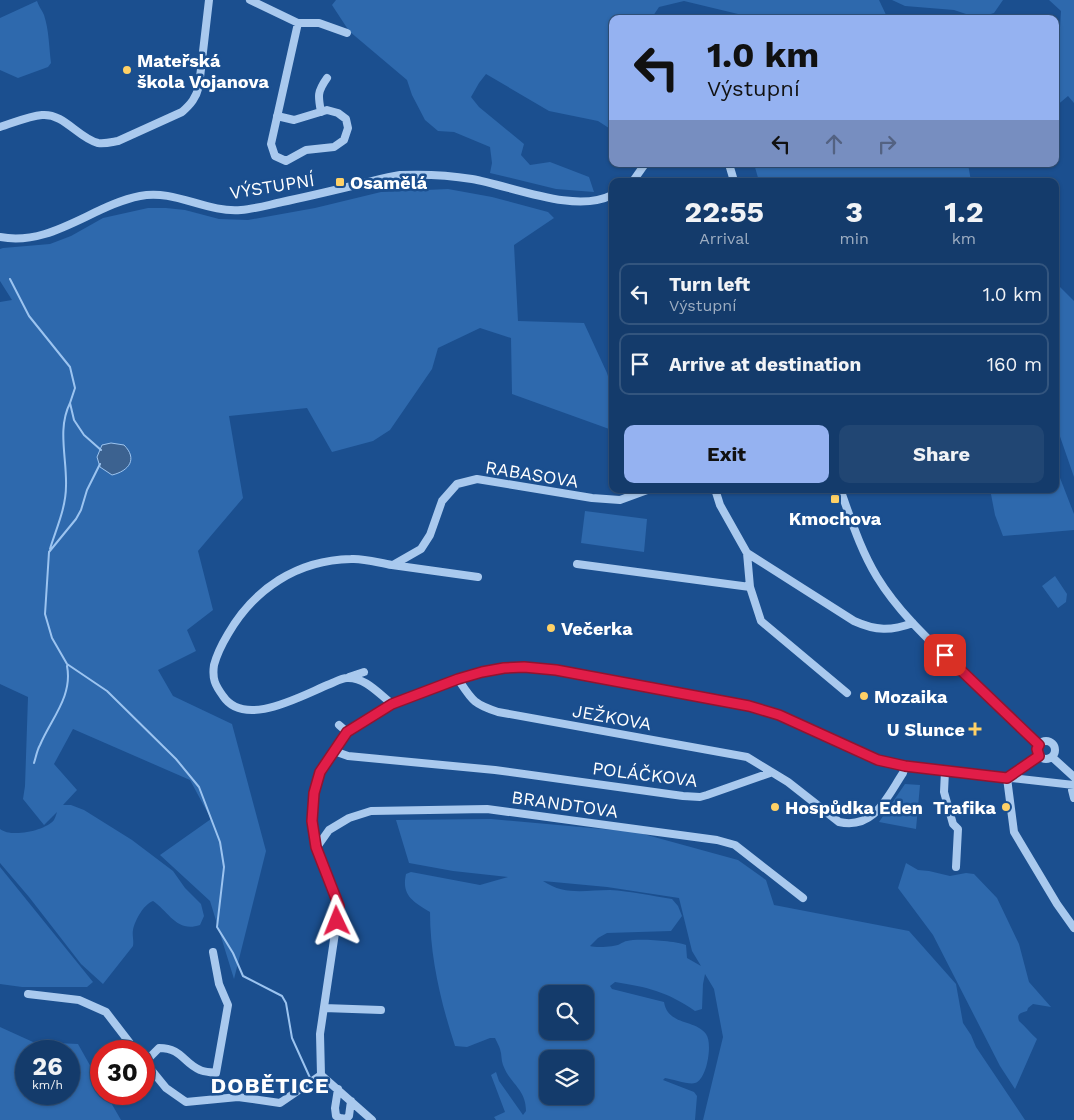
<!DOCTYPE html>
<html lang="en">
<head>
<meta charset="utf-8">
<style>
	body { margin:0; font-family:"Work Sans",sans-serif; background:#214673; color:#f1f3f6; height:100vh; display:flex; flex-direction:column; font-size:19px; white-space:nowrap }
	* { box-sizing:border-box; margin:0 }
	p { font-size:16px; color:#9dadc1 }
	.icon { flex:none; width:28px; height:28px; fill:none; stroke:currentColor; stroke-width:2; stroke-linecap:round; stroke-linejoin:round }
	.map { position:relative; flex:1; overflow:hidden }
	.details { position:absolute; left:609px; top:178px; width:450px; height:315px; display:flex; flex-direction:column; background:#143b6b; border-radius:10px; box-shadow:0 1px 4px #0004,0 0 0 1px #33557e }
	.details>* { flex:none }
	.guide { position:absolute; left:609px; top:15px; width:450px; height:152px; border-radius:10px; box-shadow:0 1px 4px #0004,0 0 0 1px #33557e; background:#95b2f1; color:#111; overflow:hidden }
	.fabs { position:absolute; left:539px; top:985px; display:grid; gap:10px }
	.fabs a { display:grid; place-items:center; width:55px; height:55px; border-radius:10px; background:#143b6b; box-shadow:0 1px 4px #0004,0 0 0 1px #33557e; font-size:25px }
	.speed { position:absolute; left:15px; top:1040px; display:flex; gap:10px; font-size:25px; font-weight:700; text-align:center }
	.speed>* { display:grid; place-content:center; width:65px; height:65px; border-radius:50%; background:#143b6b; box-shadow:0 1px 4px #0004,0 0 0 1px #33557e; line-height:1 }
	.speed small { font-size:12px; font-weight:400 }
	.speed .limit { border:8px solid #d22; background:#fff; color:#111 }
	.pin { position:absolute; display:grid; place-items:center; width:42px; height:42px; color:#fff; margin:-21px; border-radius:10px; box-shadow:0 2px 8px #0006 }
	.me { position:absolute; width:55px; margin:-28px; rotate:358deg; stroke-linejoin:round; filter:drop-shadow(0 0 4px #0008) }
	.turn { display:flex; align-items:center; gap:18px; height:105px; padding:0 15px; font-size:22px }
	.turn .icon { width:65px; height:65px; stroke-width:2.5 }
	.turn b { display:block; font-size:35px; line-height:42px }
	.lanes { display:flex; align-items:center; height:48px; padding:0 15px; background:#0003; justify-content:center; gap:25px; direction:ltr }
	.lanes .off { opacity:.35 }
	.eta { display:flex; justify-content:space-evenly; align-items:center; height:85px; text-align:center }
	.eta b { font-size:30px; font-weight:700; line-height:35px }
	.button { display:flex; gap:10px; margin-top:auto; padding:10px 15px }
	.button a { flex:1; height:58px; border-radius:10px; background:#95b2f1; color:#111; font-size:20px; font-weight:700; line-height:58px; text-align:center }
	.button a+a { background:#214673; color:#f1f3f6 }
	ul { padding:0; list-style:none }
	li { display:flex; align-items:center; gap:15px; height:62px; margin:0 10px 8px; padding:0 5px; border:2px solid #33557e; border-radius:10px }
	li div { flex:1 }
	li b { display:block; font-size:19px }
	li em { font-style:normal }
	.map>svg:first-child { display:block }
	.green { fill:#2e69ad; fill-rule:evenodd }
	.water { fill:#3c6290; stroke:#9cc4f0 }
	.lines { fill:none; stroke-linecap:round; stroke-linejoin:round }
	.stream { stroke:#9cc4f0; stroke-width:2 }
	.minor { stroke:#a9c9ee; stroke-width:8 }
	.route-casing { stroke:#92132f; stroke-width:12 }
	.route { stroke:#e11d48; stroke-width:9 }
	.poi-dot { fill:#ffd166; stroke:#1b4f8f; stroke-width:2 }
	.labels { text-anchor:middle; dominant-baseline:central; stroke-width:5; stroke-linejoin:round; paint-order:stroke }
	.poi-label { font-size:18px; font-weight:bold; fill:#fff; stroke:#1b4f8f; text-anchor:start }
	.street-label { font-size:18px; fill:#fff; stroke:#1b4f8f }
	.district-label { font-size:22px; font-weight:bold; letter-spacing:1px; fill:#fff; stroke:#1b4f8f }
</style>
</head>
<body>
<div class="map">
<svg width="1074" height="1120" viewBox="0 0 1074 1120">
	<rect width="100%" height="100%" fill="#1b4f8f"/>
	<path class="green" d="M336,0H879L888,19H738V14L684,1L659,7L651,19H612V130L598,121L549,111L486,74L479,83L471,97L479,107L524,144L521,155L530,165L550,162L589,177L594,192L556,189L490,173L492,163L490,147L454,132L438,131L425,120L412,95L407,80L349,31L332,5Z
		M892,0H1003L994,13L978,18L954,10L905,6Z
		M1049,0H1074V103L1068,96L1055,107V46L1059,44L1061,11Z
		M37,1C39,7 42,10 44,15C49,30 49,47 51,63L48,67L18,78L0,70V18Z
		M754,164H968L971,181H759Z
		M448,189L492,197L548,212L554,218L514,245L518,321L584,323L607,373L612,389V430L512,394L511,338L480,328L438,348L432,369L390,430L373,441L332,452L307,408L229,416L243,498L198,551L213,610L187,630L196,651L158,670L173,696L232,724L266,851L234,979L210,901L160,855L211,819L190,780L73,729L54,764L77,790L63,805H71L84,810L132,840L173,871L185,888L201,904L204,916L200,925C177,933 169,912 153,901C144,904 135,920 133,930C132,935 134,940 133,946L103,984L81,964L29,897L0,863V829C11,838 45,831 54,820C55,818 56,815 57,812L44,825L23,799L25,786L28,697L0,684V302L12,300L0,281V249L3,248L50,244L71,236L103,218L148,208H166L185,210L219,219L248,220L315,208L381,192Z
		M1055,282L1074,301V477L1055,422Z
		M1055,465L1074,514V530L1003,536L995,515L990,489H1055Z
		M585,511L647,519L644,552L581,543Z
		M1055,576L1067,594L1066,602L1058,608L1042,586Z
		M905,784L920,785L916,829L879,822Z
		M491,819L636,832L738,860L766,880L774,905L909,931L956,984L963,1023L971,1035L976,1047L1025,1120H703L723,1037L714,989L705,974L703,984L702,1009L695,1011C668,992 647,987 615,982L610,986L612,989L664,1002C668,1026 695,1019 706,1034C713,1043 707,1080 695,1083C689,1085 672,1079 665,1078L663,1080L694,1092L697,1096L695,1120H496L494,1117L505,1112L491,1075L496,1072L499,1081L523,1115L526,1111C526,1089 510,1084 503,1065C501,1060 502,1055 500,1049C499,1046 497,1042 495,1038H490L467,1047L455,1046C441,1003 430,957 430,912C414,902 401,896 406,874L411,872L480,885L508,877L453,871L409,863L396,820ZM543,881L607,887L679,898L692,951L701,966L687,958L686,945C677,941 637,938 627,941C625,941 622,943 620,944C615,947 596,948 590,946L598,938L607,933L671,931L682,916L678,906L672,899C652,896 630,891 610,890C586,890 565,896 543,881ZM548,994H585V1031H548ZM548,1059H585V1096H548Z
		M906,863L918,870L929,871L950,876L966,873L974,874L997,898L1019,944L1029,982L1051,1007L1033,1004L1028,1008L1027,1011C1022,1013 1016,1013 1019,1021C1026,1027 1030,1033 1037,1039L1015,1089L1000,1066L933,935L898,888Z
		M0,867L93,982L87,987H22L0,984Z
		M0,1027L33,1042L78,1044L101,1085V1094H106L121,1120H0ZM26,1051H69V1094H26Z"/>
	<path class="water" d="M111,443L124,445C138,459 129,471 112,475L100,467L97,457L102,445Z"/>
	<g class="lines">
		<path class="stream" d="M10,279L29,316L70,367L75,388L70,403L74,420L84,435L101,450
			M100,464L87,490L81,510L76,519L49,552L45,614L52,638L67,664L107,691L176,759L199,787L220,842L224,867L217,927L233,953L243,976L282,996L286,1003L292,1038L311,1080
			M50,549C56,529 66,508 66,486C67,458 57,429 70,403
			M34,763C36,757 37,750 40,745C51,719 73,696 67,666"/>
		<path class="minor" d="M250,0L298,23H319L347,33
			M321,112C318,96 317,92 327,78
			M277,116L294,120L327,110L338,113L346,119L348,128L344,140L334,147L306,150L286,161L275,156L271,144L298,23
			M0,127C13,123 29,116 42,115C64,113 78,138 98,143C105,144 112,142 118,141L182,112C191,104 196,98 199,86L209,0
			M729,164L734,181
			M633,181L645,164
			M0,237C51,247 93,205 140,196C175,189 206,213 241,210C254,209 268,205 282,202C306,197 331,191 356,185C370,182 385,177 400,175C424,174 448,175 472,179C512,186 575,214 612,195
			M715,489L720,505L747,553L854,621C876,631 891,631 913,623
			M840,489C851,519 860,549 877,577C899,613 931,642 961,671C987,695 1013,721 1039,745
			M577,564L750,587L747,553
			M393,565L421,549L430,535L442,501L457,484L477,479L592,498L620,500L650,489
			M750,587L761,621L847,693
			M349,677L364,672
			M458,679C472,700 473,704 498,712L747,757L788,782L839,822C874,830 887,797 903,773L905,766
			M392,704C379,694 365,677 347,678C342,678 335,682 330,684C302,695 245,729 223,696C215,685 212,679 214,665C217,654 222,644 228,634C254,589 297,560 351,559C364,558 379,563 392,565C421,569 449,573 478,577
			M339,725L347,732
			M1037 750a9 9 0 1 1 18 0a9 9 0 1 1-18 0Z
			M334,751L348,756L495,770L683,796L700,797L707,795L770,773
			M1052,757L1074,777
			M945,771L944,792L953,824L958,829L956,867
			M1007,778L1014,832L1057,904L1074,928
			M1007,778L1039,756
			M1073,785L1072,790L1074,798
			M317,847L329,830L349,818L371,811L487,809L717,840L735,845L803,898
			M28,994L79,1000L106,1012L136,1051
			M324,1008L381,1010
			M144,1061L166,1088L186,1102L238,1097L280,1103L321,1075
			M145,1062L159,1048C182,1048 183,1063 200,1070C204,1072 211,1072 216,1073L228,1005L219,984L213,952
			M321,1075L320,1034L339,906L317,847L312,821L314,793L320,772L347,732L392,704L458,679L482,672L523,667L556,670L749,706L779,715L878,760L905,766L1074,785
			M321,1075L372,1120
			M338,1089L335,1108L336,1116L340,1118L346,1119L349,1116L351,1101"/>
	</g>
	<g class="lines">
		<defs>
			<path id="route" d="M337,921L339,906L316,847L312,821L314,793L320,772L347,732L392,704L458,679L482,672L504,668L524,667L556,670L749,706L779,715L878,760L905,766L1007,778L1039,756L1037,749L1039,745L945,655"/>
		</defs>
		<use href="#route" class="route-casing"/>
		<use href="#route" class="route"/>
	</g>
	<g class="poi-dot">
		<circle cx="127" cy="70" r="5"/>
		<rect x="335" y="177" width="10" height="10" rx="2.5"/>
		<rect x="830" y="494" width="10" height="10" rx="2.5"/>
		<circle cx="551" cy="628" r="5"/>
		<circle cx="864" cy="696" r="5"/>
		<path d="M972.5 721.5h5v5h5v5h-5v5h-5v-5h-5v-5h5z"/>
		<circle cx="775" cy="807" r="5"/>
		<circle cx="1006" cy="807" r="5"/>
	</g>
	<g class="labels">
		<g class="poi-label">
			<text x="137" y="60">Mateřská<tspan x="137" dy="21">škola Vojanova</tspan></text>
			<text x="350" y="182">Osamělá</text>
			<text x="835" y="518" text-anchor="middle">Kmochova</text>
			<text x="561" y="628">Večerka</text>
			<text x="874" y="696">Mozaika</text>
			<text x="965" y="729" text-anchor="end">U Slunce</text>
			<text x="785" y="807">Hospůdka Eden</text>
			<text x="996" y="807" text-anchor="end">Trafika</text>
		</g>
		<g class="street-label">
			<text transform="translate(272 186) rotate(-9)">VÝSTUPNÍ</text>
			<text transform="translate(532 474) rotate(9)">RABASOVA</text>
			<text transform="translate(612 717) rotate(10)">JEŽKOVA</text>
			<text transform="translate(645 774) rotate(7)">POLÁČKOVA</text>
			<text transform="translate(565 804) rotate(8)">BRANDTOVA</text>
		</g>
		<g class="district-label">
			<text x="270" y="1085">DOBĚTICE</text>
		</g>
	</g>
</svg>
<div class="fabs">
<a><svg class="icon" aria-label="search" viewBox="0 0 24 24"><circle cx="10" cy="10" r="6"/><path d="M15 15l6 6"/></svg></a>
<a><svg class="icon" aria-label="layers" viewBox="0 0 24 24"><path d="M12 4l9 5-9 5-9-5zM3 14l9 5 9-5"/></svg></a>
</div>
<div class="speed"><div>26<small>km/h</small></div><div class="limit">30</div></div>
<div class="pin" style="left:945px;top:655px;background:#d93025"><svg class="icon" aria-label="arrive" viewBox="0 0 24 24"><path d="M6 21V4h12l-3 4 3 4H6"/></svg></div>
<svg class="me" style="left:337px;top:921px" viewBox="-20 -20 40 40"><path d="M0-17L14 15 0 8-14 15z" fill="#e11d48" stroke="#fff" stroke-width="4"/></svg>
<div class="guide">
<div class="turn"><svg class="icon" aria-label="left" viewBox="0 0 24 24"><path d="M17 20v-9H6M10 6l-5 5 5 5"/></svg><div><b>1.0 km</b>Výstupní</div></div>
<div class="lanes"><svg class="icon" aria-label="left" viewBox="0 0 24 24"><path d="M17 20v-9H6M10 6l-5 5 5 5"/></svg><svg class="icon off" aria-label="ahead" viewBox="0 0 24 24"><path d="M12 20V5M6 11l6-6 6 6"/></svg><svg class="icon off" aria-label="right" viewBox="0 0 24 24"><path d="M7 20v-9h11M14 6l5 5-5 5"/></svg></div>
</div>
<section class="details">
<div class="eta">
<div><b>22:55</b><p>Arrival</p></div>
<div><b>3</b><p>min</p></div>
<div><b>1.2</b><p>km</p></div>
</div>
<ul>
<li><svg class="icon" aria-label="left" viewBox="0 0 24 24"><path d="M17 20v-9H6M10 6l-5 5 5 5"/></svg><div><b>Turn left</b><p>Výstupní</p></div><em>1.0 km</em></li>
<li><svg class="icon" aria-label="arrive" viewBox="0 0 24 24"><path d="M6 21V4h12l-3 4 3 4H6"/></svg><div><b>Arrive at destination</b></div><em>160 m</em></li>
</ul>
<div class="button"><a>Exit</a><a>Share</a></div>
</section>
</div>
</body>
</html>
